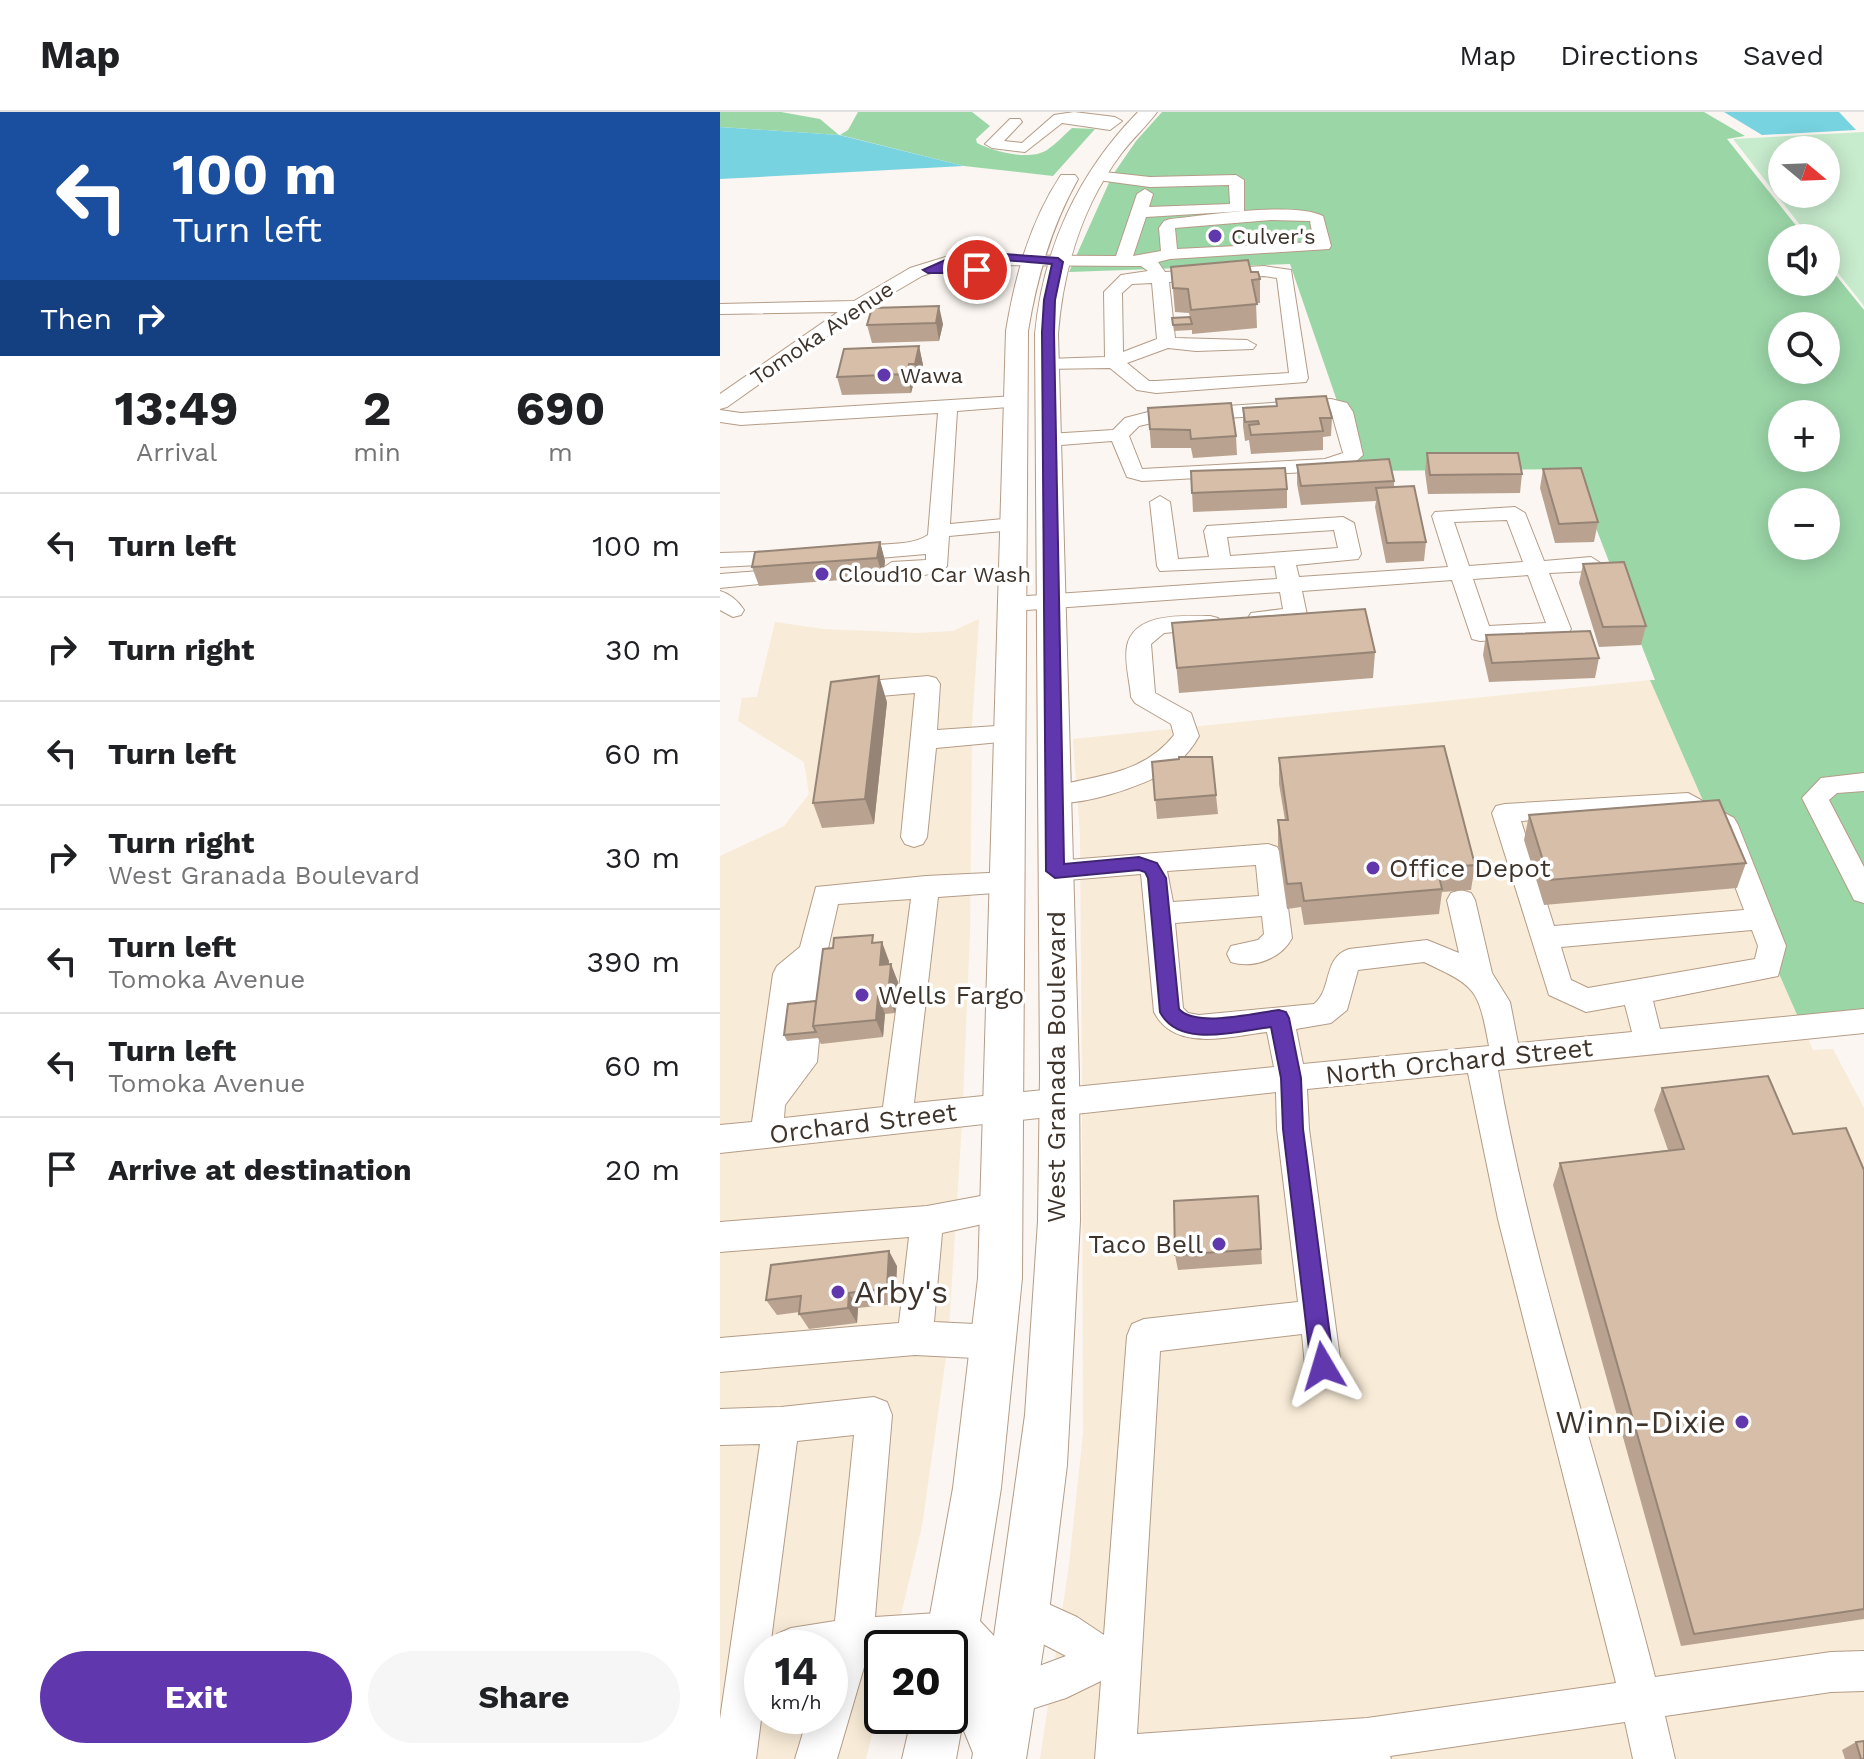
<!DOCTYPE html>
<html lang="en">
<head>
<meta charset="utf-8">
<style>
	body { margin:0; font-family:"Work Sans",sans-serif; background:#f6f6f6; color:#202124; height:100vh; display:flex; flex-direction:column; font-size:30px; white-space:nowrap }
	* { box-sizing:border-box; margin:0 }
	p { font-size:26px; color:#757577 }
	.icon { flex:none; width:44px; height:44px; fill:none; stroke:currentColor; stroke-width:2; stroke-linecap:round; stroke-linejoin:round }
	.map { position:relative; flex:1; overflow:hidden }
	.details { display:flex; flex-direction:column; background:#fff; width:720px }
	.details>* { flex:none }
	.guide { background:#1a4fa0; color:#fff; overflow:hidden }
	.needle { width:52px; rotate:109deg }
	.fabs { position:absolute; left:1048px; top:24px; display:grid; gap:16px }
	.fabs a { display:grid; place-items:center; width:72px; height:72px; border-radius:50%; background:#fff; box-shadow:0 4px 20px #0003; font-size:40px }
	.speed { position:absolute; left:24px; top:1518px; display:flex; gap:16px; font-size:40px; font-weight:700; text-align:center }
	.speed>* { display:grid; place-content:center; width:104px; height:104px; border-radius:50%; background:#fff; box-shadow:0 4px 20px #0003; line-height:1 }
	.speed small { font-size:20px; font-weight:400 }
	.speed .limit { border:4px solid #111; border-radius:12px; background:#fff; color:#111 }
	.pin { position:absolute; display:grid; place-items:center; width:68px; height:68px; color:#fff; margin:-34px; border:4px solid #fff; border-radius:50%; box-shadow:0 2px 8px #0007 }
	.me { position:absolute; width:88px; margin:-44px; rotate:353deg; stroke-linejoin:round; filter:drop-shadow(0 0 6px #0008) }
	.turn { display:flex; align-items:center; gap:28px; height:168px; padding:0 40px; font-size:36px }
	.turn .icon { width:104px; height:104px; stroke-width:2.5 }
	.turn b { display:block; font-size:56px; line-height:68px }
	.then { display:flex; align-items:center; height:76px; padding:0 40px; background:#0003; gap:16px; font-size:30px }
	.eta { display:flex; justify-content:space-evenly; align-items:center; height:136px; text-align:center }
	.eta b { font-size:48px; font-weight:700; line-height:56px }
	.button { display:flex; gap:16px; margin-top:auto; padding:16px 40px }
	.button a { flex:1; height:92px; border-radius:48px; background:#6137ae; color:#fff; font-size:32px; font-weight:700; line-height:92px; text-align:center }
	.button a+a { background:#f6f6f6; color:#202124 }
	ul { padding:0; list-style:none }
	li { display:flex; align-items:center; gap:24px; height:104px; padding:0 40px; border-top:2px solid #e0e0e0 }
	li div { flex:1 }
	li b { display:block; font-size:30px }
	li em { font-style:normal }
	header { display:flex; align-items:center; gap:48px; box-sizing:border-box; height:112px; padding:0 40px; background:#fff; border-bottom:2px solid #e0e0e0 }
	header strong { font-size:38px }
	nav { display:flex; gap:44px; margin-inline-start:auto; font-size:28px }
	main { display:flex; flex:1; min-height:0 }
	.map>svg:first-child { display:block }
	.commercial { fill:#f8ebd7; fill-rule:evenodd }
	.green { fill:#c7ebcd; fill-rule:evenodd }
	.forest { fill:#9bd6a7; fill-rule:evenodd }
	.water { fill:#77d3e0 }
	.lines { fill:none; stroke-linecap:round; stroke-linejoin:round }
	.minor-casing { stroke:#b49c87; stroke-width:2 }
	.major-casing { stroke:#b49c87; stroke-width:2 }
	.minor { fill:#fff; fill-rule:evenodd }
	.major { fill:#fff; fill-rule:evenodd }
	.wall { fill:#b9a390 }
	.shaded-wall { fill:#968576 }
	.building { fill:#d7bea8; stroke:#968576; stroke-width:2 }
	.route { fill:#6137ae; stroke:#3f2471; stroke-width:2 }
	.poi-dot { fill:#6137ae; stroke:#fff; stroke-width:3 }
	.labels { text-anchor:middle; dominant-baseline:central; stroke-width:7; stroke-linejoin:round; paint-order:stroke }
	.far-poi-label { font-size:22px; fill:#3e342b; stroke:#fff; text-anchor:start }
	.far-street-label { font-size:22px; fill:#3e342b; stroke:#fff }
	.poi-label { font-size:26px; fill:#3e342b; stroke:#fff; text-anchor:start }
	.street-label { font-size:26px; fill:#3e342b; stroke:#fff }
	.near-poi-label { font-size:32px; fill:#3e342b; stroke:#fff; text-anchor:start }
</style>
</head>
<body>
<header>
<strong>Map</strong>
<nav><a>Map</a><a>Directions</a><a>Saved</a></nav>
</header>
<main>
<section class="details">
<div class="guide">
<div class="turn"><svg class="icon" aria-label="left" viewBox="0 0 24 24"><path d="M17 20v-9H6M10 6l-5 5 5 5"/></svg><div><b>100 m</b>Turn left</div></div>
<div class="then">Then<svg class="icon" aria-label="right" viewBox="0 0 24 24"><path d="M7 20v-9h11M14 6l5 5-5 5"/></svg></div>
</div>
<div class="eta">
<div><b>13:49</b><p>Arrival</p></div>
<div><b>2</b><p>min</p></div>
<div><b>690</b><p>m</p></div>
</div>
<ul>
<li><svg class="icon" aria-label="left" viewBox="0 0 24 24"><path d="M17 20v-9H6M10 6l-5 5 5 5"/></svg><div><b>Turn left</b></div><em>100 m</em></li>
<li><svg class="icon" aria-label="right" viewBox="0 0 24 24"><path d="M7 20v-9h11M14 6l5 5-5 5"/></svg><div><b>Turn right</b></div><em>30 m</em></li>
<li><svg class="icon" aria-label="left" viewBox="0 0 24 24"><path d="M17 20v-9H6M10 6l-5 5 5 5"/></svg><div><b>Turn left</b></div><em>60 m</em></li>
<li><svg class="icon" aria-label="right" viewBox="0 0 24 24"><path d="M7 20v-9h11M14 6l5 5-5 5"/></svg><div><b>Turn right</b><p>West Granada Boulevard</p></div><em>30 m</em></li>
<li><svg class="icon" aria-label="left" viewBox="0 0 24 24"><path d="M17 20v-9H6M10 6l-5 5 5 5"/></svg><div><b>Turn left</b><p>Tomoka Avenue</p></div><em>390 m</em></li>
<li><svg class="icon" aria-label="left" viewBox="0 0 24 24"><path d="M17 20v-9H6M10 6l-5 5 5 5"/></svg><div><b>Turn left</b><p>Tomoka Avenue</p></div><em>60 m</em></li>
<li><svg class="icon" aria-label="arrive" viewBox="0 0 24 24"><path d="M6 21V4h12l-3 4 3 4H6"/></svg><div><b>Arrive at destination</b></div><em>20 m</em></li>
</ul>
<div class="button"><a>Exit</a><a>Share</a></div>
</section>
<div class="map">
<svg width="1144" height="1647" viewBox="0 0 1144 1647">
	<rect width="100%" height="100%" fill="#fbf6f1"/>
	<path class="commercial" d="M259,507L252,613L250,819L243,987L0,1016V744L64,714L89,682L84,650L18,609L22,586L37,585L55,510L103,517L197,521L233,519Z
		M930,568L1078,905L362,975L360,723L353,627Z
		M1088,926L1093,938L1113,937L1144,996V1647H320L349,1453L363,1322L362,998Z
		M242,1011L228,1231L202,1414L173,1536H162V1581L146,1647H0V1040ZM42,1536H110V1604H42Z"/>
	<path class="green" d="M1144,20V194L1106,146V126H1090L1013,27ZM1062,38H1106V82H1062Z"/>
	<path class="forest" d="M0,0H61L100,7L119,23L0,15Z
		M138,0H252L270,14L256,27L257,31C275,40 309,49 327,38C336,32 344,23 352,16L375,17L333,64L244,54L120,23L128,18Z
		M442,0H984L1025,24L1007,27L1086,126H1062V170H1106V151L1144,198V898L1078,905L930,568H935L853,357L641,359L570,152L349,160L392,64L416,29ZM1062,214H1106V258H1062ZM1062,302H1106V346H1062ZM1062,390H1106V434H1062Z"/>
	<path class="water" d="M1004,0H1119L1136,18L1042,23Z
		M0,15L119,23L244,54L0,67Z"/>
	<g class="lines">
		<defs>
			<path id="minor" d="M354,0L395,5L402,9L390,18L342,11L305,40L272,36L265,32L290,7H300L302,10L284,29L302,31L334,3Z
				M375,59L430,65L516,63L524,68V99L426,105L413,144L441,139L439,116L444,109L450,107C485,104 573,89 603,104L611,134L609,137L450,147L438,150L445,160L544,154L571,158L588,266L586,270L436,281L417,278L390,256L321,257L319,253L321,249L328,247L385,245L384,180L401,163L428,159L421,154L234,153L202,164L144,198L7,295L0,297V282L118,200L0,202V192L134,189L190,156L232,143L396,144L417,82L425,77L433,82L429,95L510,92L509,73L430,75L370,67V61ZM551,108L590,109L594,130L457,137L455,116ZM544,164L557,166L569,261L436,269H429L407,251L448,236L476,239L533,237L536,233L527,228L455,226L449,170ZM432,171L437,227L403,240L402,181L412,172Z
				M295,284L305,290L302,294L237,299L230,412L294,406L305,412L294,418L229,424L227,454C217,465 172,469 161,457L172,450L206,448V442L124,449L113,443C129,425 184,440 208,423L218,301L21,313L0,310V298L21,301Z
				M611,287L627,291L633,300L643,343L632,353L605,359L422,369L407,365L392,329L328,334L318,328L328,322L393,318L405,306L432,299ZM611,299L623,341L605,347L422,357L409,324L419,314L432,311Z
				M440,384L450,390L458,447L489,445L484,419L487,414L623,405L634,411L641,442L638,447L576,453L579,465L728,455L712,404L715,400L795,395L805,401L824,449L871,445L882,452L871,459L829,461L851,517L848,522L840,524L760,529L752,527L732,468L582,479L587,503L584,508L539,513L531,511L528,506L531,501L563,497L560,480L292,499L284,497L281,492L284,487L292,485L557,467L555,454L440,459L437,454L430,390ZM787,408L803,450L749,454L734,410ZM614,418L618,436L510,444L507,425ZM808,463L826,511L769,514L753,467Z
				M70,439L78,441L81,446L78,451L0,455V441Z
				M40,459L51,466L48,471L0,476V462Z
				M0,479C10,482 18,489 24,498L21,503L13,505L0,498Z
				M490,504L498,506L501,511L498,516L444,521L431,532L435,581L471,601L479,624C472,637 462,648 450,657C426,674 353,698 325,689L321,683L325,677C372,663 421,665 454,623L451,612L415,591L411,585C410,569 404,550 407,534C414,500 464,504 490,504Z
				M208,564L216,566L220,572L217,618L291,613L300,615L303,621L300,627L291,629L216,636L207,725L203,732L194,735L185,732L181,725L195,581L137,586L129,584L125,578L129,572L137,570Z
				M1144,661V679L1117,681L1109,688L1144,755V791L1134,788L1082,686L1101,666Z
				M968,681L1014,706L1018,713L1066,834L1058,864L933,889L940,917L1144,897V921L778,958C814,1163 884,1363 935,1565L1111,1540L1144,1539V1579L1111,1580L945,1604L955,1647H913L905,1610L670,1644L671,1647H375L381,1569L346,1586L290,1604L276,1598L270,1584L276,1570L346,1544L290,1515L284,1501L290,1487L304,1481L357,1505L384,1523L407,1224L412,1212L424,1207L578,1190L557,1017L556,980L0,1041V1013L32,1010L53,862L57,854L80,835L96,775L206,764L289,760L299,763L303,770L299,777L289,780L218,785L194,991L554,955L547,920C510,924 455,941 434,900L421,762L335,769L325,766L322,759L325,752L335,749L548,732L557,735L561,742L572,826C561,847 533,857 511,850L507,842L511,834L538,828L544,822L542,804L455,811L463,896L468,901L479,903L594,892C613,877 602,846 629,837L707,828L739,841L727,788L731,781L741,778L751,781L755,788L772,861L790,890L798,931L912,920L905,893L866,900L829,883L772,701L776,694L785,692ZM964,699L994,719L1024,798L834,814L801,709ZM536,753L539,784L453,790L447,759ZM191,787L163,995L64,1006L65,993L97,950L107,841L118,792ZM1032,818L1038,834L1035,847L868,876L851,868L841,835ZM704,850C757,875 758,876 769,934L583,952L576,917L611,911L627,898L638,858ZM748,961L778,1107L896,1571L647,1606L417,1622L440,1239L582,1222L585,1254L591,1266L603,1271L615,1266L621,1254L589,1017L587,977Z
				M282,1080L294,1085L298,1095L294,1105L222,1121L214,1210L275,1213L287,1218L292,1230L287,1242L275,1247L195,1243L0,1260V1226L179,1211L189,1125L0,1140V1110L207,1094Z
				M154,1285L167,1290L172,1303L155,1505L233,1500L247,1506L253,1520L247,1534L230,1540V1536H162V1544L147,1545L117,1647H75L88,1604H110V1536H51L57,1522L71,1516L115,1509L134,1323L77,1329L50,1536H42V1600L36,1647H0V1607L40,1332L0,1333V1297L61,1295Z"/>
			<path id="major" d="M418,0H437C426,15 412,27 401,42C362,94 343,158 338,222L359,963L360,1109L347,1353L329,1500L306,1647H252L253,1641L242,1614L236,1647H182L192,1604H230V1583L237,1585L242,1598L239,1564L236,1559L230,1562V1536H204L233,1376L258,1166L286,219C295,164 310,110 341,63H355L358,67C331,115 317,165 308,219L302,1166L281,1376L260,1509L274,1524L305,1303L318,1109L320,963L315,222C323,137 358,61 418,0Z"/>
		</defs>
		<use href="#minor" class="minor-casing"/>
		<use href="#major" class="major-casing"/>
		<use href="#minor" class="minor"/>
		<use href="#major" class="major"/>
	</g>
	<path class="wall" d="M451,155L531,160L540,167V191H536L537,216L472,222V218L454,219L452,206L470,205L469,201L455,200Z
		M152,196L223,212L219,229L152,231L147,213Z
		M199,234L203,253L199,270H194L191,281L122,283L117,265Z
		M556,287L612,306L611,324L603,325V338L531,342L529,328L525,329L523,314V296L556,294Z
		M428,296L516,324L517,343L473,346L471,336H431Z
		M707,341L802,362L800,381L708,382L705,360Z
		M577,353L674,369V375L706,430L704,449L666,451L655,395L656,389L581,393L577,372Z
		M823,357L878,410L874,430L835,431L820,376Z
		M471,359L567,377V396L473,400Z
		M160,430L165,449L163,465L39,474L32,455Z
		M863,452L926,514L921,533L879,535L859,471Z
		M452,511L655,540L653,566L459,581Z
		M766,523L879,546L875,566L769,570L763,543Z
		M167,590L154,712L102,716L93,691Z
		M559,646L755,753L751,778L722,780L719,802L584,813L581,795L567,797L558,733V708H565L559,672Z
		M432,650L496,683L498,702L437,707Z
		M809,703L1026,751L1017,776L824,793L804,728Z
		M156,831L169,849L168,852L178,870L175,901L165,902L163,925L101,932L98,926L67,929L64,923L96,889Z
		M942,976L1073,1022L1144,1058V1507L961,1534L833,1073L840,1051L948,1038L934,998Z
		M538,1084L542,1152L458,1158L455,1143Z
		M177,1154L175,1192L138,1196L137,1211L89,1217L79,1202L80,1200L57,1203L46,1188Z
		M1136,1630L1144,1647H1125L1122,1638Z"/>
	<path class="shaded-wall" d="M219,194L223,212L219,229L216,211Z
		M199,234L203,253L199,270L195,252Z
		M189,252L194,270L191,281L187,262Z
		M160,430L165,449L163,465L157,446Z
		M159,564L167,590L154,712L145,687Z
		M162,830L169,849L167,871L160,853Z
		M171,852L178,870L175,901L168,883Z
		M158,884L165,902L163,925L156,908Z
		M169,1139L177,1154L175,1192L167,1176Z
		M129,1181L138,1196L137,1211L128,1196Z"/>
	<path class="building" d="M528,148L531,160H538L540,167L532,168L537,192L471,198L468,177L453,176L451,155Z
		M219,194L216,211L147,213L152,196Z
		M470,205L472,212L453,213L452,206Z
		M199,234L195,252H189L187,262L117,265L124,237Z
		M606,284L612,306H600L603,319L531,323L529,313L539,312L538,309L525,310L523,296L557,294L556,287Z
		M511,291L516,324L471,327L470,318L430,317L428,296Z
		M707,341H798L802,362L710,363Z
		M669,347L674,369L581,374L577,353Z
		M565,356L567,377L472,381L471,359Z
		M861,356L878,410L839,412L823,357Z
		M694,374L706,430L667,431L656,376Z
		M160,430L157,446L32,455L35,440Z
		M904,450L926,514L883,515L863,452Z
		M645,497L655,540L457,556L452,511Z
		M870,519L879,546L772,551L766,523Z
		M159,564L145,687L93,691L111,570Z
		M724,634L755,753L717,756L722,777L584,789L581,771L567,772L558,708H568L559,646Z
		M459,645H492L496,683L435,688L432,650L459,647Z
		M999,688L1026,751L829,768L809,703Z
		M153,823L152,831L162,830L160,853L171,852L168,883L158,884L156,908L93,914L103,837L113,836L114,826Z
		M96,889L93,914L96,920L64,923L68,892Z
		M1048,964L1073,1022L1126,1016L1144,1058V1497L974,1522L840,1051L964,1037L942,976Z
		M538,1084L541,1137L455,1143L454,1089Z
		M169,1139L167,1176L129,1181L128,1196L79,1202L81,1184L46,1188L51,1153Z
		M1144,1629V1647H1141L1136,1630Z"/>
	<path class="route" d="M284,142L338,146L343,150L335,188L334,220L344,752L419,745L437,751L446,766L459,897C475,916 535,901 559,898L566,900L569,906L581,966L583,1017L614,1254L611,1262L603,1265L595,1262L591,1254L563,1017L561,966L551,915C518,919 459,937 440,900L428,766L425,760L419,758L335,766L326,759L322,220L324,188L332,152C299,150 257,142 226,155L261,156V161H208L203,158L232,145Z"/>
	<g class="poi-dot">
		<circle cx="495" cy="124" r="8"/>
		<circle cx="164" cy="263" r="8"/>
		<circle cx="102" cy="462" r="8"/>
		<circle cx="653" cy="756" r="8"/>
		<circle cx="142" cy="883" r="8"/>
		<circle cx="499" cy="1132" r="8"/>
		<circle cx="118" cy="1180" r="8"/>
		<circle cx="1022" cy="1310" r="8"/>
	</g>
	<g class="labels">
		<g class="far-poi-label">
			<text x="511" y="124">Culver's</text>
			<text x="180" y="263">Wawa</text>
			<text x="118" y="462">Cloud10 Car Wash</text>
		</g>
		<g class="far-street-label">
			<text transform="translate(102 221) rotate(-34)">Tomoka Avenue</text>
		</g>
		<g class="poi-label">
			<text x="669" y="756">Office Depot</text>
			<text x="158" y="883">Wells Fargo</text>
			<text x="483" y="1132" text-anchor="end">Taco Bell</text>
		</g>
		<g class="street-label">
			<text transform="translate(739 949) rotate(-6)">North Orchard Street</text>
			<text transform="translate(336 955) rotate(-90)">West Granada Boulevard</text>
			<text transform="translate(143 1011) rotate(-7)">Orchard Street</text>
		</g>
		<g class="near-poi-label">
			<text x="134" y="1180">Arby's</text>
			<text x="1006" y="1310" text-anchor="end">Winn-Dixie</text>
		</g>
	</g>
</svg>
<div class="fabs">
<a><svg class="needle" viewBox="-14 -14 28 28"><path d="M0-13l5 13h-10z" fill="#e53935"/><path d="M0 13l5-13h-10z" fill="#757577"/></svg></a>
<a><svg class="icon" aria-label="sound" viewBox="0 0 24 24"><path d="M4 9h4l5-4v14l-5-4H4zM17 9q2 3 0 6"/></svg></a>
<a><svg class="icon" aria-label="search" viewBox="0 0 24 24"><circle cx="10" cy="10" r="6"/><path d="M15 15l6 6"/></svg></a>
<a>+</a>
<a>−</a>
</div>
<div class="speed"><div>14<small>km/h</small></div><div class="limit">20</div></div>
<div class="pin" style="left:257px;top:158px;background:#d93025"><svg class="icon" aria-label="arrive" viewBox="0 0 24 24"><path d="M6 21V4h12l-3 4 3 4H6"/></svg></div>
<svg class="me" style="left:603px;top:1254px" viewBox="-20 -20 40 40"><path d="M0-17L14 15 0 8-14 15z" fill="#6137ae" stroke="#fff" stroke-width="4"/></svg>
</div>
</main>
</body>
</html>
